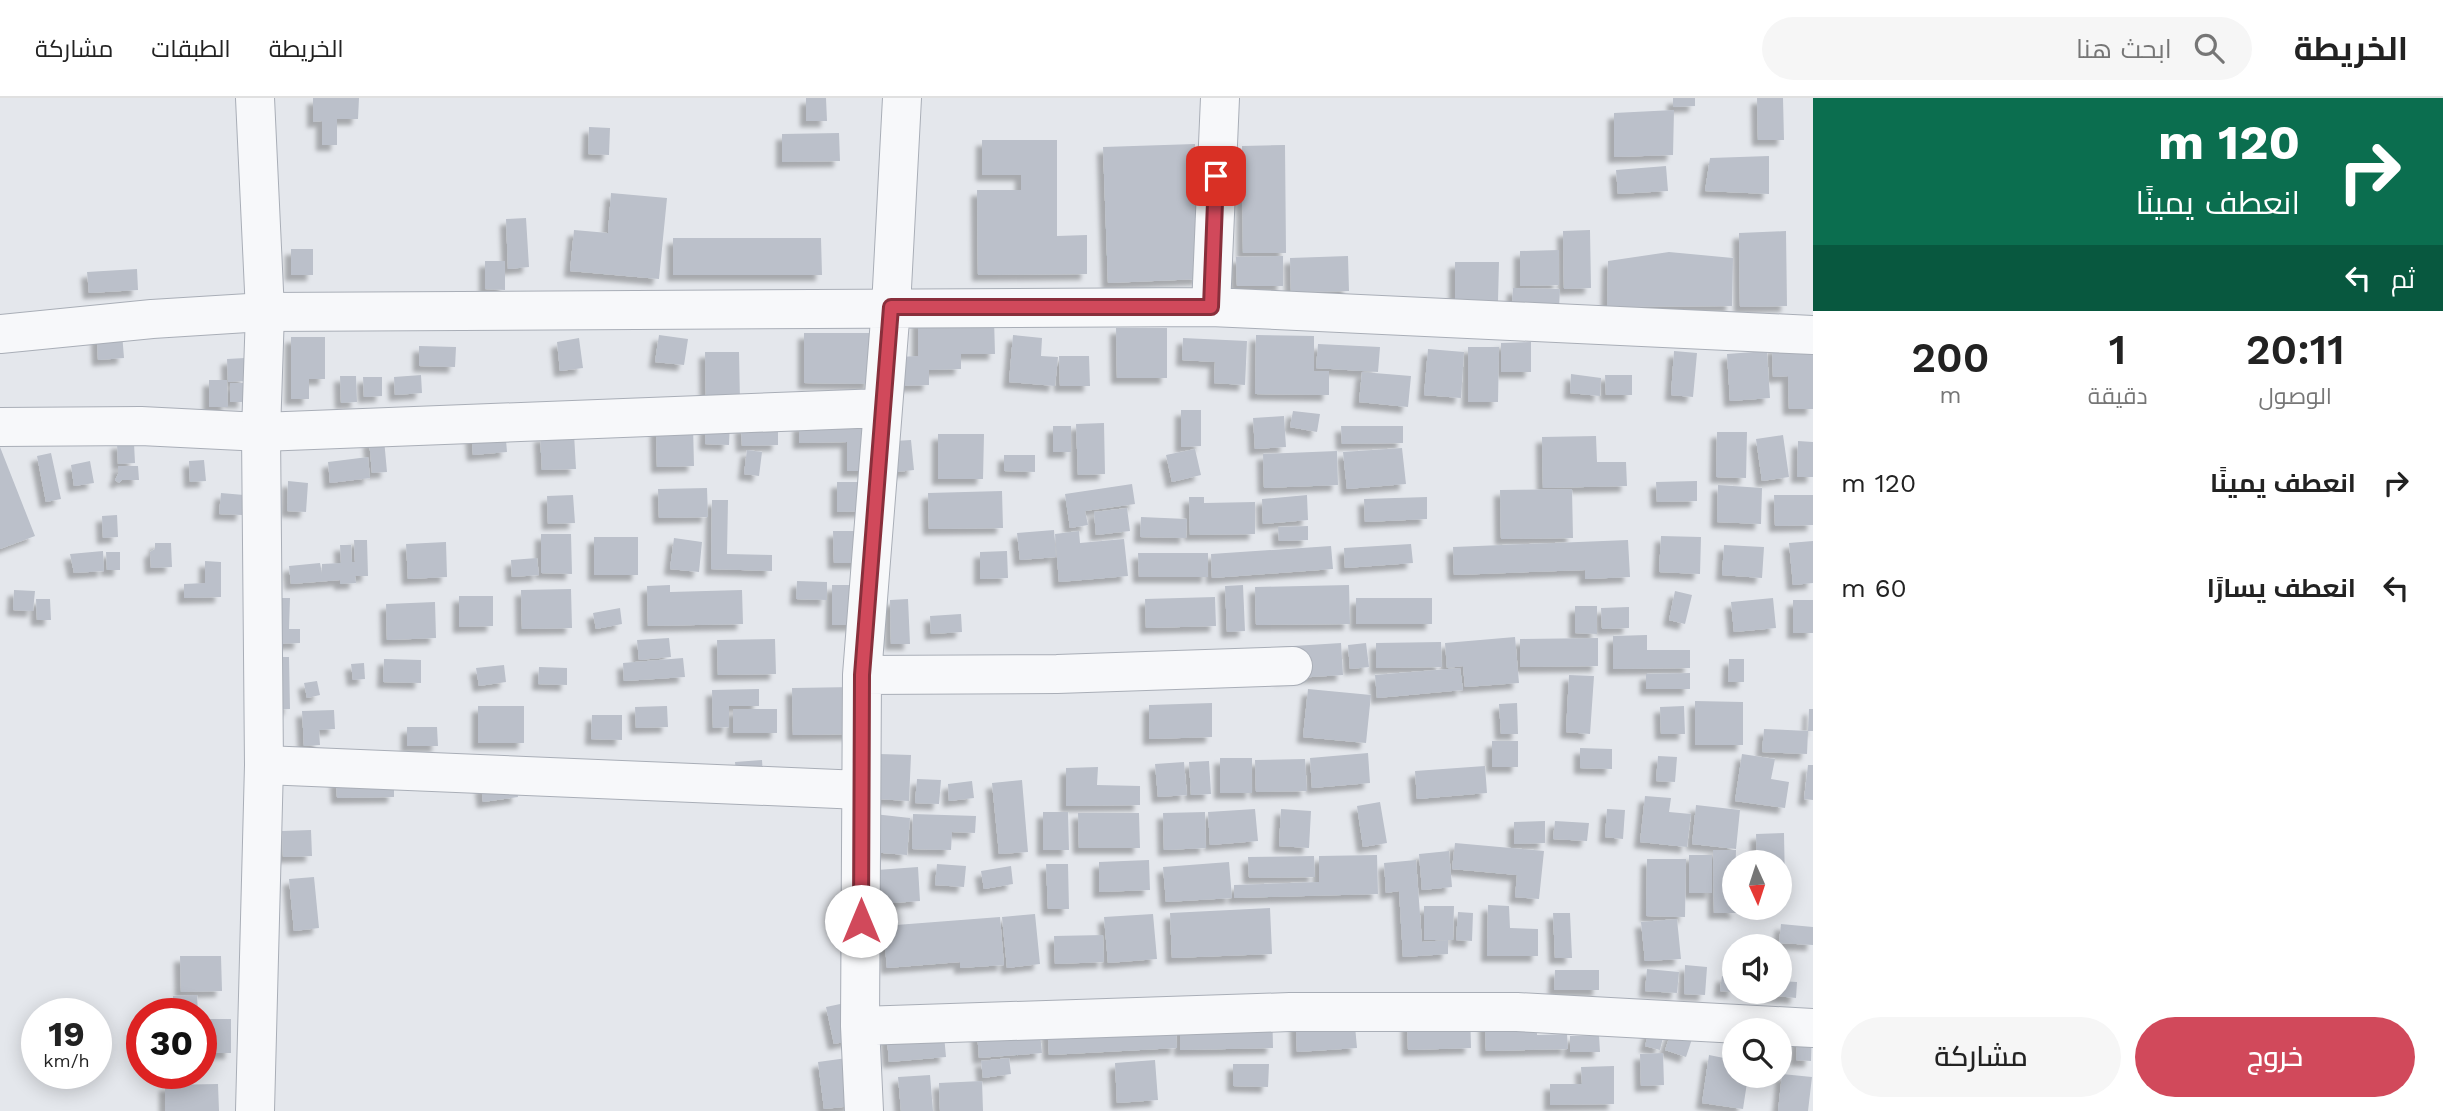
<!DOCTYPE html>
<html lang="ar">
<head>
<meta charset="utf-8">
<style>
	body { margin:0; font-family:"Work Sans",Cairo,sans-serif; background:#f6f6f6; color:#222; direction:rtl; height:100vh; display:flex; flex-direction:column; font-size:26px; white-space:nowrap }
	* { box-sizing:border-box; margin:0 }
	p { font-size:23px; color:#767676 }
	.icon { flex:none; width:38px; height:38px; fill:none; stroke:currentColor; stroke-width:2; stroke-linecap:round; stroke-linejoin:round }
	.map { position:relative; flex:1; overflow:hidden; direction:ltr }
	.details { display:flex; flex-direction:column; background:#fff; width:630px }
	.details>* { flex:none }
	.guide { background:#0b6e4f; color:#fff; overflow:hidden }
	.needle { width:46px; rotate:177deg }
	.fabs { position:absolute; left:1722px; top:752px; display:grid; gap:14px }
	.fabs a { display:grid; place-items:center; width:70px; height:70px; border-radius:50%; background:#fff; box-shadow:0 4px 18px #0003; font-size:35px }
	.speed { position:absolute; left:21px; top:900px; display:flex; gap:14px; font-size:35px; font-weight:700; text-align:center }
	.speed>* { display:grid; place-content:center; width:91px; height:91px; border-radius:50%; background:#fff; box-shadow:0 4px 18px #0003; line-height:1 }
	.speed small { font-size:18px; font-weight:400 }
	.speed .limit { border:10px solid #d22; background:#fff; color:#111 }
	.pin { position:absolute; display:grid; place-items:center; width:60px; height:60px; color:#fff; margin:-30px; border-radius:14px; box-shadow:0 4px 10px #0006 }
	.me { position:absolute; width:77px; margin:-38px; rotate:0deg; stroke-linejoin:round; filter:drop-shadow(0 0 5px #0008) }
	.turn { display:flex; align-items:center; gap:24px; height:147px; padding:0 28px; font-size:32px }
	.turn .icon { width:91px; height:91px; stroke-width:2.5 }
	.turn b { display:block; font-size:49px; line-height:60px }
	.then { display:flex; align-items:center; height:66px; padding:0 28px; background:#0003; gap:14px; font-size:26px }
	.eta { display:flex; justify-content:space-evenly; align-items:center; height:119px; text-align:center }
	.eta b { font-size:42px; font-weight:600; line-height:49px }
	.button { display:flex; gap:14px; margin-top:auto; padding:14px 28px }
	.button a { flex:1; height:80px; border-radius:42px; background:#d1495b; color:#fff; font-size:28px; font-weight:600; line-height:80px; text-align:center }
	.button a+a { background:#f6f6f6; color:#222 }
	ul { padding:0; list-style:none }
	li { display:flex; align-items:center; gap:21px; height:105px; padding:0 28px }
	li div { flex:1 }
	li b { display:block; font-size:26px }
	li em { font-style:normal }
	header { display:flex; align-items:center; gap:42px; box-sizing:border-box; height:98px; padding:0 35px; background:#fff; border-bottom:2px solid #e0e0e0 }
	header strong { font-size:33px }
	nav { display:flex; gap:38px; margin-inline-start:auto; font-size:24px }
	.search { width:490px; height:63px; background:#f6f6f6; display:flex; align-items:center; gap:18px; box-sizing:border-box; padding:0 24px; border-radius:38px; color:#767676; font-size:26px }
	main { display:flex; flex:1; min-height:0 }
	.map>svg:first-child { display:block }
	.building { fill:#bbc0ca; filter:url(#shadow) }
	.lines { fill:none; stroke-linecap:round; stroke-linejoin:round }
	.minor-casing { stroke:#a9aeb7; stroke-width:40 }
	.tertiary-casing { stroke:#a9aeb7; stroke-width:40 }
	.minor { stroke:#f7f8fa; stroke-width:38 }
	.tertiary { stroke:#f7f8fa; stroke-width:38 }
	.route-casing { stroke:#882f3b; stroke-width:18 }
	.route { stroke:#d1495b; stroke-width:12 }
</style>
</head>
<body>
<header>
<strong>الخريطة</strong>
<div class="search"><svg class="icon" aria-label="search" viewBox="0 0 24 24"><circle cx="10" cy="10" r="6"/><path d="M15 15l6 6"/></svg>ابحث هنا</div>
<nav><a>الخريطة</a><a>الطبقات</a><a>مشاركة</a></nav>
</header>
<main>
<section class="details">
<div class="guide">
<div class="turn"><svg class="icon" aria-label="right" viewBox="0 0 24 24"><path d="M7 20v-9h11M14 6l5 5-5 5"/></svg><div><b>120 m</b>انعطف يمينًا</div></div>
<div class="then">ثم<svg class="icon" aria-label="left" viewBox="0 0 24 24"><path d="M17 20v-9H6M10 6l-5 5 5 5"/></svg></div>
</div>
<div class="eta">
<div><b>20:11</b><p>الوصول</p></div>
<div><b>1</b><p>دقيقة</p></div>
<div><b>200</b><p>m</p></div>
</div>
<ul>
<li><svg class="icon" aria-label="right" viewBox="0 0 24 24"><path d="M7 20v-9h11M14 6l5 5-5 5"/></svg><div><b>انعطف يمينًا</b></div><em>120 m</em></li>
<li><svg class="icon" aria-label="left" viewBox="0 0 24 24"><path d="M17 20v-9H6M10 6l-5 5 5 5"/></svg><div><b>انعطف يسارًا</b></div><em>60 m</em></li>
</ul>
<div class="button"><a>خروج</a><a>مشاركة</a></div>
</section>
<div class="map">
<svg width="1813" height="1013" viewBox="0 0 1813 1013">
	<defs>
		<filter id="shadow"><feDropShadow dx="-6" dy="6" stdDeviation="2" flood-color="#0004"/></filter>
	</defs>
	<rect width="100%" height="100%" fill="#e4e7ec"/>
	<path class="building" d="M313,0H359L358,21H337V47H322V23L313,24Z
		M806,0H826L827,23H806Z
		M1673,0H1695V8L1673,9Z
		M1757,0H1783L1784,42H1758Z
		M1674,12L1673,57L1614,59V15Z
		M589,29L610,30L609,57L588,56Z
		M839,35L840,63L782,64V36Z
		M982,42H1057V138L1087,137V176L978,177L977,92H1021V77H982Z
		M1195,46L1200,181L1108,185L1103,49Z
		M1285,47L1286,155H1243L1242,48Z
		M1769,58V96L1705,93L1710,60Z
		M1666,68L1668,93L1618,96L1616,72Z
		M611,95L667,100L659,181L570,173L574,132L608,135Z
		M526,120L529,169L508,171L506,121Z
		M1590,132L1591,190L1564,191L1563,133Z
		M1786,133L1787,208L1740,209L1739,135Z
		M673,140H821L822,177H673Z
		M291,151H313V177H291Z
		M1559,152V187L1520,188V153Z
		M1669,154L1733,160L1732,208L1607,209L1608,163Z
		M1283,158V188H1237L1236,159Z
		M1348,158L1349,193L1291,194L1290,160Z
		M485,163H505V192L485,191Z
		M1455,164H1499L1498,203H1455Z
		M137,171L138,192L89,195L87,174Z
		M1513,190L1560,191L1559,210L1512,209Z
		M994,220L995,256H961V271L929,272V287L899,288L898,259L918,258V222Z
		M1116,230H1167V280H1117Z
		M122,235L124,260L98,262L97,236Z
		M804,235H871V286L804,285Z
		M659,237L688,241L684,267L655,264Z
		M1013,237L1042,240L1041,258L1058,259L1055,288L1009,284Z
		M1256,237L1314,238V273H1329V297L1255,296Z
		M291,239H325V281H309V301H291Z
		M579,240L583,270L560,273L557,244Z
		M1183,240L1247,243L1245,287L1214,285L1215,264L1182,262Z
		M1531,244V274H1501V245Z
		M1318,246L1380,249L1378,274L1316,270Z
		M419,248L456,249L455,269L419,268Z
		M1468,249H1499L1498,304H1468Z
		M1772,249H1813V311H1789L1788,278L1773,279Z
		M1428,251L1464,254L1461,300L1424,297Z
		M1674,253L1697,255L1693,299L1671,297Z
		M1767,253L1770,300L1730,303L1727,256Z
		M705,254H739L740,304H706Z
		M1059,258H1089L1090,288H1060Z
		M245,260L246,283L228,284L227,261Z
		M1362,274L1411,278L1408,309L1359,304Z
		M1571,276L1601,280L1600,298L1570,295Z
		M421,277L422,295L395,297L394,279Z
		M1605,277H1632V297H1606Z
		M340,278H356L357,304L341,305Z
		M363,279H382V298L364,299Z
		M209,282H227L228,309H209Z
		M230,285H243L244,304H230Z
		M1181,312H1201V348L1181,349Z
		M1293,313L1320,316L1317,334L1290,329Z
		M1284,318L1286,349L1255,351L1253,320Z
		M706,323L730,324L729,347L705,346Z
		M869,324L870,373H847V344L799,345V326Z
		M1104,325L1105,376L1078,377L1076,326Z
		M693,327L694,368L657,369L656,328Z
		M778,327V347L742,348L741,328Z
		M1053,328H1071V354H1053Z
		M1341,328H1403V345L1342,346Z
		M505,330L507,354L473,357L471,332Z
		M1717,334H1747L1746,380L1716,379Z
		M574,336L576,371L542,372L540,338Z
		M938,336H984L983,381H938Z
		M1783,337L1789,379L1762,383L1756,341Z
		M1596,338L1597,364H1626L1627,388L1543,390L1542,339Z
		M384,341L387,374L372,375L369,342Z
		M911,342L914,372L897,374L894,343Z
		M1798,343L1813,344V379H1797Z
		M117,345H134L135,365L118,366Z
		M0,349L35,438L0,451Z
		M1402,350L1406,386L1347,391L1343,354Z
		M1195,351L1201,377L1172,384L1166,357Z
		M747,352L762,354L759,378L744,376Z
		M1337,353L1338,387L1264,390L1263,356Z
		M51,355L61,401L46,404L37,358Z
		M1004,357H1035V374L1004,373Z
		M368,359L370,380L330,385L328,364Z
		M204,362L206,383L190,384L189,363Z
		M90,363L94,385L74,388L71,367Z
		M118,368H138L139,382H122L119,385L115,382L118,376Z
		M288,383L308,385L306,414L287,413Z
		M1697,383V403L1657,404L1656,384Z
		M837,384H869V413L837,414Z
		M1132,386L1135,406L1085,413L1088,427L1070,430L1065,396Z
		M1718,387L1762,390L1761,426L1717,424Z
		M707,390L708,419L659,420L658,391Z
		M1572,391L1573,440L1501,441L1500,392Z
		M1002,393L1003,430L929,431L928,395Z
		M221,395L244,397L242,417L219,416Z
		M573,397L575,425L548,426L547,398Z
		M1307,397L1308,422L1263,426L1262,401Z
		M1774,397H1813V427L1775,428Z
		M1189,399H1204V405L1255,404V436L1190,437Z
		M1427,399V421L1365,424L1364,401Z
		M712,402H728L727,456L772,457V473L711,471Z
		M1127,410L1130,433L1096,437L1094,414Z
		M117,417L118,439L103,440L102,418Z
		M1141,419L1187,421L1186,440L1140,439Z
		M1308,428V442L1279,443L1278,429Z
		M1054,432L1056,459L1020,462L1017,435Z
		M833,433H864V465H834Z
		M1079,433L1080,445L1124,441L1128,478L1059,484L1055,436Z
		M541,436H571L572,476L541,475Z
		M1661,438L1701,439L1700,476L1659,474Z
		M594,439H638V477H594Z
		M674,440L702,444L699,474L670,471Z
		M354,442H367L368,478H355L356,485L340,486V482L291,486L289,468L320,465L322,476V466L341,465L340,447H351L352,464H355Z
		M1628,442L1630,479L1585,481V472L1454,477L1453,449Z
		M1813,443V485L1793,487L1789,445Z
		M446,444L447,479L408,481L406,446Z
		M155,445H171L172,469L151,470L150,454L155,451Z
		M1411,446L1413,465L1345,470L1344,450Z
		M1724,447L1764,449L1762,480L1722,477Z
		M1331,448L1333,471L1212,480L1211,456Z
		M103,453L104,473L74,475L70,456Z
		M1007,453L1008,480L980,481V454Z
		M106,454H120V472H107Z
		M1138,455H1208V479H1139Z
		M537,460L539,477L512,479L511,462Z
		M205,463L221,464V499L184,500V486L205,485Z
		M797,483L827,484V502L796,501Z
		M670,487V494L742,492L743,526L648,528L647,488Z
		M832,487H860L859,527H832Z
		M1243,487L1245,533L1227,534L1225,488Z
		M1349,487L1350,526L1256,527L1255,489Z
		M571,491L572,530L522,531L521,492Z
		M14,492L35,493L33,513L13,512Z
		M1675,493L1692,497L1685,526L1669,522Z
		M459,498H493V528L459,529Z
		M1215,499L1216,528L1146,530L1145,501Z
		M275,500H290L289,531H300V545L274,546Z
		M1356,500H1432V526H1356Z
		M1773,500L1776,530L1734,534L1731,504Z
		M36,501H50L51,522H37Z
		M908,501L910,546H891L890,502Z
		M1793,502H1813V535H1793Z
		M435,504L436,540L387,542L386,506Z
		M1575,508H1597V536L1575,535Z
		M1629,509V530L1602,531L1601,510Z
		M620,510L622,526L596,531L593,515Z
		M961,516L962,534L931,536L930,518Z
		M1647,537V552H1690V570L1613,571V538Z
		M1515,539L1519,585L1465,589L1463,568L1447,570L1445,545Z
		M669,540L671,559L639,562L637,542Z
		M1598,540V568L1520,569V541Z
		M775,541L776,576L718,577L717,542Z
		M1441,544L1442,569L1376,570V545Z
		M1341,545L1343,577L1280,581L1277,549Z
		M1366,545L1369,569L1350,571L1348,547Z
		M277,559H289L290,611L266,612Z
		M683,560L685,579L624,583L623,565Z
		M384,561L421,562V585L383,584Z
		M1729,561H1744V584H1728Z
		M364,565L365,581L353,582L351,566Z
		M504,567L506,584L479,588L476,570Z
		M539,569L567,570V587L538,586Z
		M1460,570L1463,592L1377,600L1375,577Z
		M1690,575V591H1646V576Z
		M1569,577L1594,578L1590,636L1566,634Z
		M317,583L320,597L307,600L304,585Z
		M855,589L856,636L793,637L792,590Z
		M759,591V608H729V629L713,630L712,592Z
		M1308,591L1371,597L1366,645L1303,639Z
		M1695,603L1743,604V647H1695Z
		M1212,605V639L1149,641V607Z
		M1517,605L1518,636H1501L1499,606Z
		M478,608H524V645H478Z
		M667,608L668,629L636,630L635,609Z
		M1684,608L1685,636H1661L1660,609Z
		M733,611H777V635H733Z
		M1809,611H1813V633H1808Z
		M334,612L335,631L319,632L320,647L304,648L302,613Z
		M592,617H622V642L591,641Z
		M407,629H437L438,648H407Z
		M1764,631L1808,633L1807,656L1762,654Z
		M1492,643H1518V669H1492Z
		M1580,650L1612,651V671L1580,670Z
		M1368,655L1370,685L1312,690L1310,660Z
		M880,656L911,657L909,703L878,701Z
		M1742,656L1775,661L1771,681L1789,684L1785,710L1735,703Z
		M1658,658L1677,659L1675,684L1656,683Z
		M1220,660H1252V695H1220Z
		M1305,661L1307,693L1256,694L1255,662Z
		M762,662L764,691L738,694L735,664Z
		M1209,663L1211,696L1191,697L1189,664Z
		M1184,664L1187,697L1158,699L1155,666Z
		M1808,667H1813V702L1804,701Z
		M1485,668L1487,695L1417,701L1415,673Z
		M1098,669L1097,687L1140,688V707L1066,708V670Z
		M394,680V699L337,700L336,681Z
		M917,681L941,682L939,706L915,705Z
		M515,682L518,699L483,704L481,688Z
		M1022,682L1028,754L999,756L992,685Z
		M972,683L974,700L949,703L948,686Z
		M1645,698L1671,700L1669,714L1691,716L1687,749L1640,744Z
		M1380,704L1387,745L1363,749L1357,708Z
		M1696,707L1740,712L1736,751L1692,746Z
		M1255,711L1258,743L1210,747L1208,714Z
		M1281,711L1311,713L1309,750L1279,748Z
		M1607,711L1625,712L1623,741L1605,739Z
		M1043,714H1068L1069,752H1043Z
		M1205,714L1206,750L1164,752L1163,715Z
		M1078,715H1139L1140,750H1079Z
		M874,716L910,720L907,757L871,754Z
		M913,716L976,718L975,735L952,734L951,752L912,751Z
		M1545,723V745L1514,746V724Z
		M1555,723L1589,725L1587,743L1553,741Z
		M311,732L312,758L283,759L282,733Z
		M1784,735L1785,788H1780V765H1757L1756,736Z
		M1455,745L1544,753L1539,801L1515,799L1517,777L1452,771Z
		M1713,752H1736L1734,810H1736L1737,815H1714Z
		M1449,753L1452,789L1422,792L1419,756Z
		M1377,757L1378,796L1234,800V787L1319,784V758Z
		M1689,757H1712V795H1689Z
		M1314,758L1315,779L1249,780L1248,759Z
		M1647,761H1686L1685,819L1646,818Z
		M1149,762L1150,792L1099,794V764Z
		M1416,762L1422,844L1448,842V856L1403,859L1399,793L1386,795L1384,765Z
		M1229,764L1232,800L1166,804L1163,769Z
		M937,766L966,768L964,789L935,787Z
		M1046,766H1068L1069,811H1048Z
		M1011,768L1013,786L984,791L981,773Z
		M918,769L920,803L879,806L877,772Z
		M314,779L319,830L294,833L289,781Z
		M1488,807L1509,808L1510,830L1538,831V858H1487Z
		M1424,808H1454L1453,842H1424Z
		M1270,810L1272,856L1172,860L1170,815Z
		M1458,814L1473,815L1472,843L1456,842Z
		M1553,815H1570L1572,860H1555Z
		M1035,816L1040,866L1007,870L1002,819Z
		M1153,816L1157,861L1108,865L1104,819Z
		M1000,819L1004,867L960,870V864L887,870L883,828Z
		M1677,821L1681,861L1645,863L1641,824Z
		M1781,826L1813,829V847L1779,845Z
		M1103,837L1104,864L1055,866L1054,838Z
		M180,858H221L222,893L181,894Z
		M1685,867L1707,869L1705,897L1684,896Z
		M1647,871L1679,874L1677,895L1645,893Z
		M1555,872H1599V892H1554Z
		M1722,878L1734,879V894L1720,893Z
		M1780,883L1797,884L1796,900L1756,896V894H1780Z
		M197,897L198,915H173V898Z
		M845,905L854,942L834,946L826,909Z
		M1175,905L1177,950L1049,957L1046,908Z
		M1272,905L1273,950L1180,952V907Z
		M1353,906L1357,950L1297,954L1295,911Z
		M1536,906L1537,937L1567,936L1568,951L1486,953L1484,908Z
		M975,908L1039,925L1042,955L979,960Z
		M1470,910L1471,950L1408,952L1407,912Z
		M201,921H231V955H201Z
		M1652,923L1666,927L1660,952L1645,948Z
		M943,926L946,959L889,964L886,930Z
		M1672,931L1693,938L1686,959L1665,952Z
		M1798,931L1812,932L1811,963L1796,962Z
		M1599,937L1600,954H1570V938Z
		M1663,955L1664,987L1641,988L1640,956Z
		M1709,957L1734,962V978H1748L1743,1011L1702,1005Z
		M847,960L852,1008L824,1011L818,964Z
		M1009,960L1011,976L983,980L981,963Z
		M1155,962L1158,1002L1117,1005L1115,965Z
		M1233,966H1269L1268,989L1233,988Z
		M1614,968V1006L1550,1007V986H1582L1581,969Z
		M1782,976L1812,979L1808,1013H1778Z
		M930,977L933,1013H901L898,979Z
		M982,983L983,1013H940L939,985Z
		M218,986L219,1013H165V987Z"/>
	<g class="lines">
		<defs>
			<path id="minor" d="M1211,209L1220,0
				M0,236L152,221L265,214L1211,209L1813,237
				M0,329L141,328L261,334L882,310
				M862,577L1057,576L1293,568
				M264,667L861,692
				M860,928L1290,914H1517L1813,930
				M864,1013L860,928L862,577L891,209L902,0"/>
			<path id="tertiary" d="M255,0L265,214L261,334L264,667L255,1013"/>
		</defs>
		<use href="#minor" class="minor-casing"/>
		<use href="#tertiary" class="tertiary-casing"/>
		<use href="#minor" class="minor"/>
		<use href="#tertiary" class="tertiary"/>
	</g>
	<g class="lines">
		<defs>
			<path id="route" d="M861,823L862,577L891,209H1211L1216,78"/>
		</defs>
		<use href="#route" class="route-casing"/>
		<use href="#route" class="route"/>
	</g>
</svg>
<div class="fabs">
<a><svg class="needle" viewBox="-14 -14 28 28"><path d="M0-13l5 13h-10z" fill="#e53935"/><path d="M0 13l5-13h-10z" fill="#767676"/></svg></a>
<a><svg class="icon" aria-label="sound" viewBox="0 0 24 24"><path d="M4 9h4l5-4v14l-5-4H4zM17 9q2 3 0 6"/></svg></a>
<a><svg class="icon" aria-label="search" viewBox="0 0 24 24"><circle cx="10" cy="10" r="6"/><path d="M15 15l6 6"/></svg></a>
</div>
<div class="speed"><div>19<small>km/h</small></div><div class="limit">30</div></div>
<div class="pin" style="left:1216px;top:78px;background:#d93025"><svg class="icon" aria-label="arrive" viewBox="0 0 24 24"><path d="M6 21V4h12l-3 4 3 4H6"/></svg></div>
<svg class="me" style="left:861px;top:823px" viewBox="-20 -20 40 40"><circle r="19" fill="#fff"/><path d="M0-13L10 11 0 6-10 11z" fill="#d1495b"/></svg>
</div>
</main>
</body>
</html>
